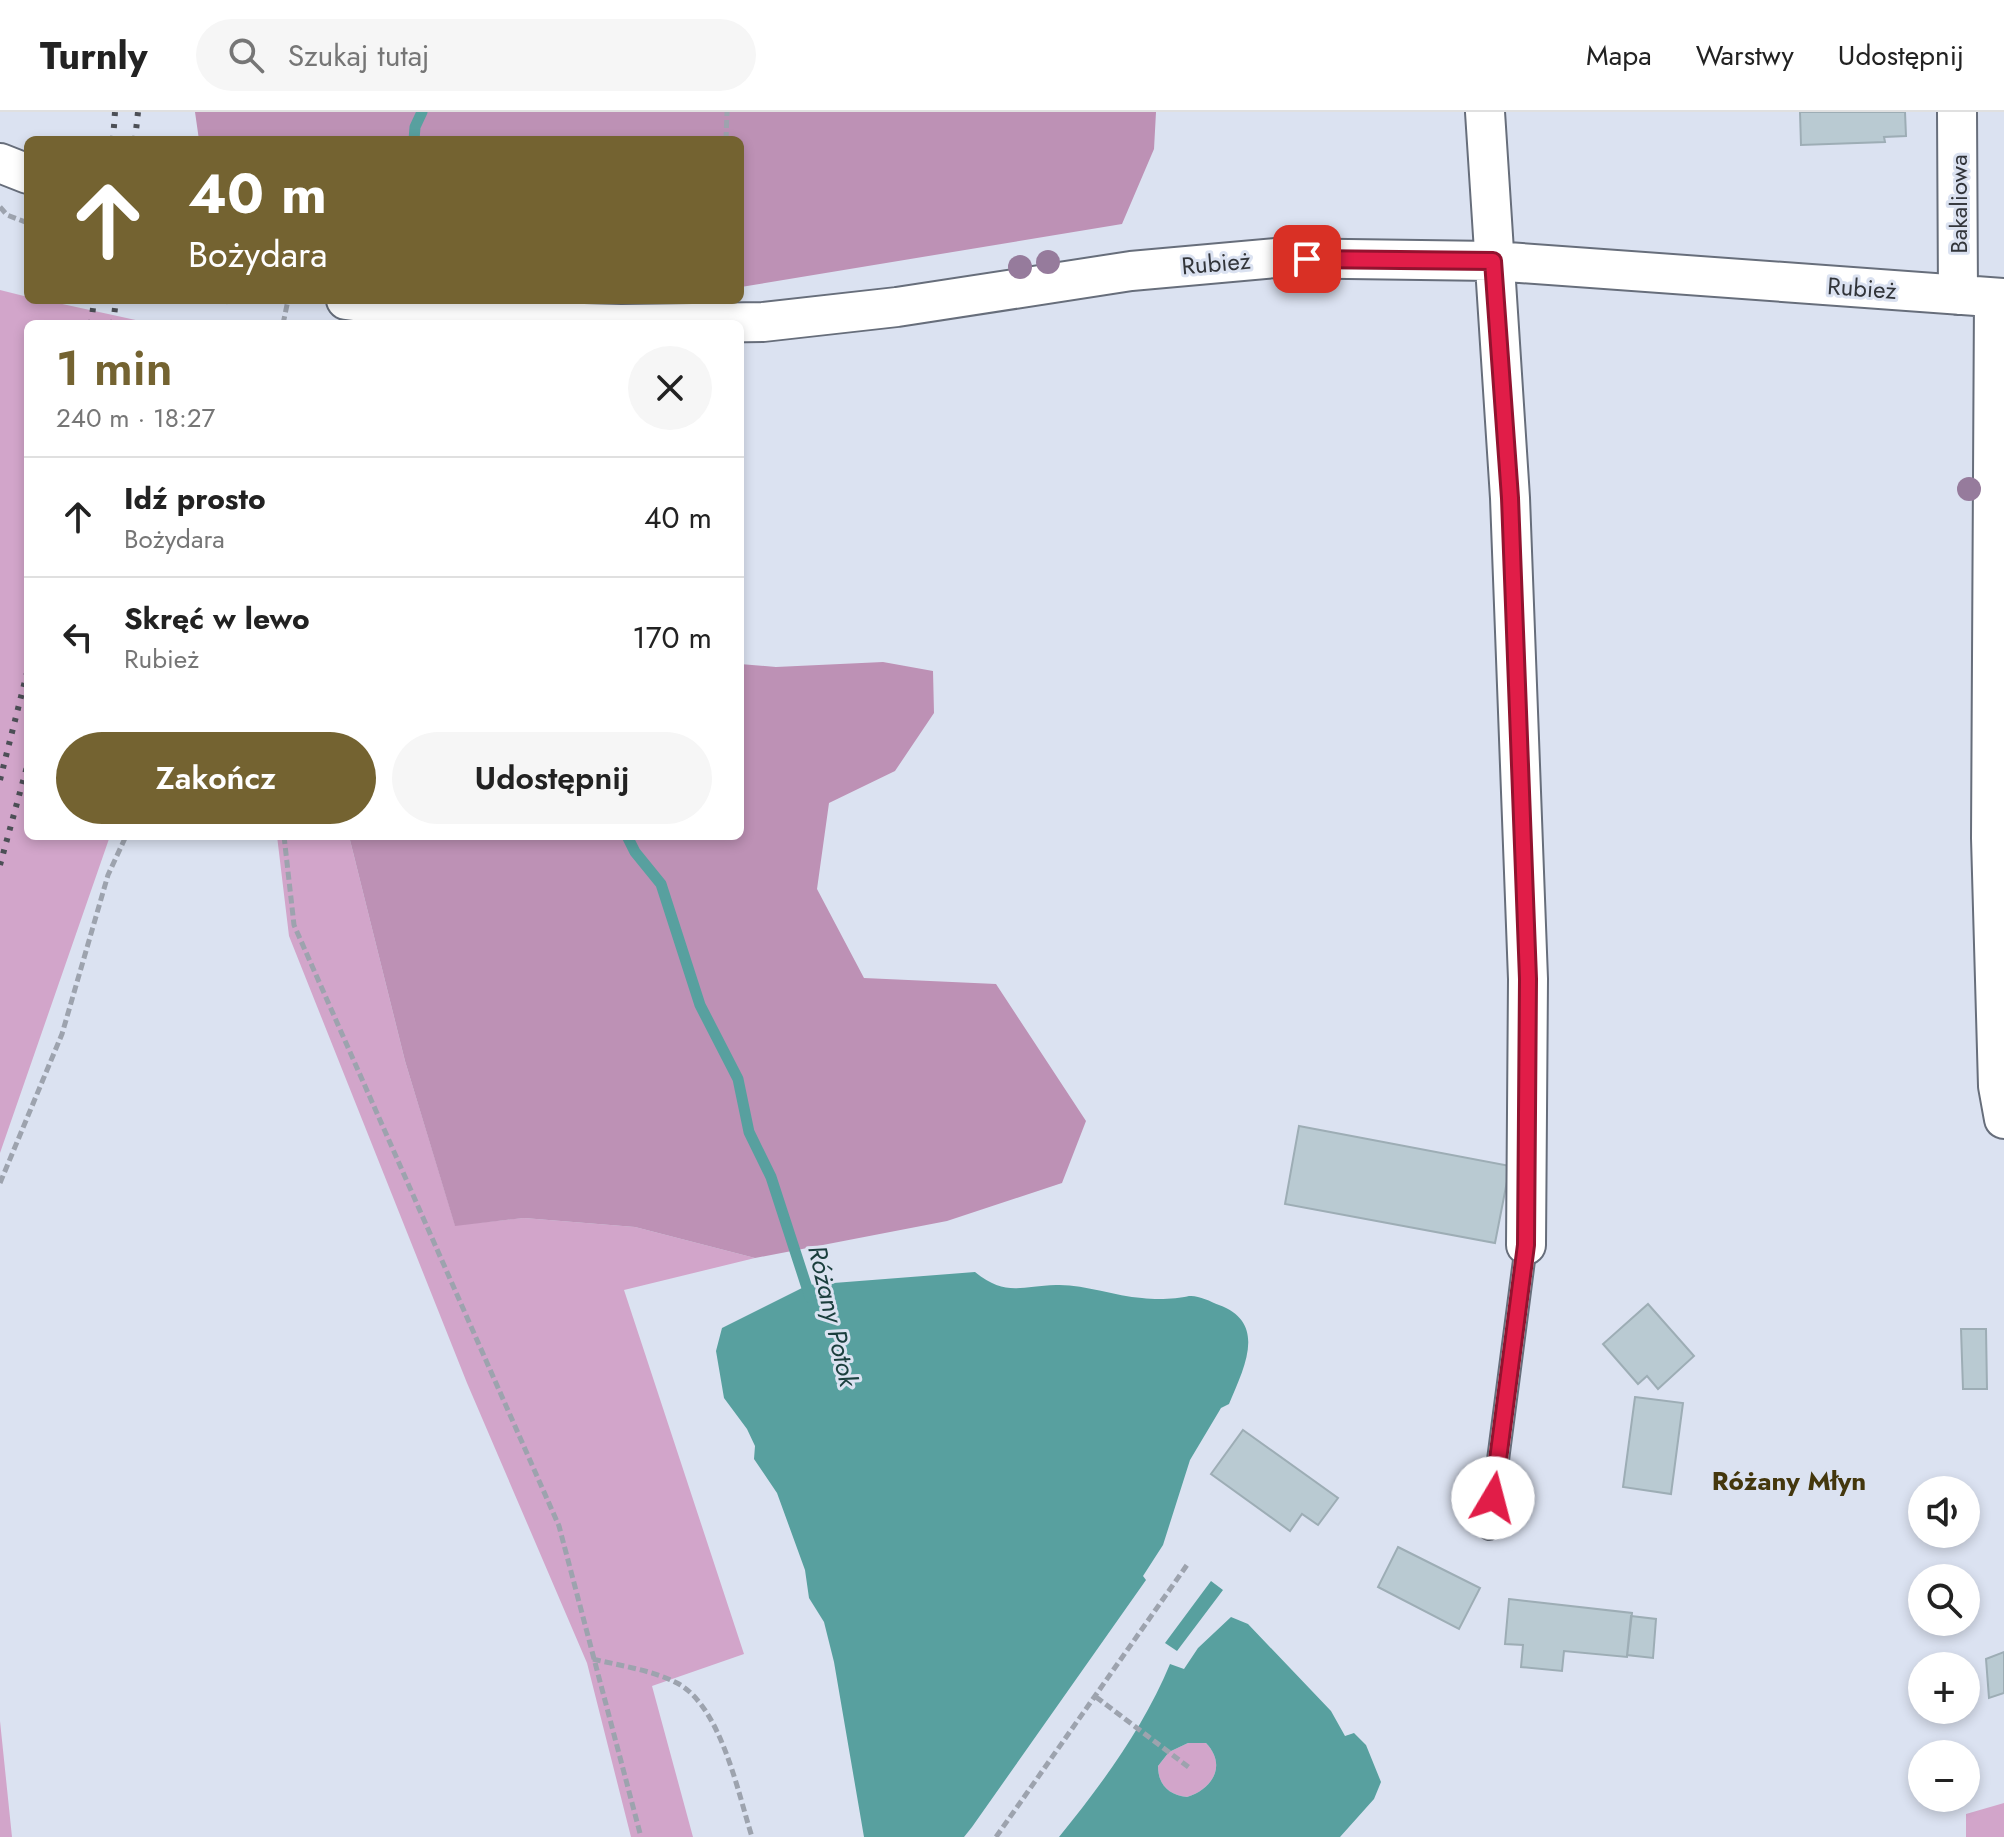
<!DOCTYPE html>
<html lang="pl">
<head>
<meta charset="utf-8">
<style>
	body { margin:0; font-family:Jost,sans-serif; background:#f6f6f6; color:#222; height:100vh; display:flex; flex-direction:column; font-size:30px; white-space:nowrap }
	* { box-sizing:border-box; margin:0 }
	p { font-size:26px; color:#767676 }
	.icon { flex:none; width:44px; height:44px; fill:none; stroke:currentColor; stroke-width:2; stroke-linecap:round; stroke-linejoin:round }
	.map { position:relative; flex:1; overflow:hidden }
	.details { position:absolute; left:24px; top:208px; width:720px; height:520px; display:flex; flex-direction:column; background:#fff; border-radius:12px; box-shadow:0 4px 12px #0003 }
	.details>* { flex:none }
	.top-card { position:absolute; left:24px; top:24px; width:720px; height:168px; border-radius:12px; box-shadow:0 4px 12px #0003; background:#746331; color:#fff; overflow:hidden }
	.fabs { position:absolute; left:1908px; top:1364px; display:grid; gap:16px }
	.fabs a { display:grid; place-items:center; width:72px; height:72px; border-radius:50%; background:#fff; box-shadow:0 4px 12px #0003; font-size:40px }
	.pin { position:absolute; display:grid; place-items:center; width:68px; height:68px; color:#fff; margin:-34px; border-radius:16px; box-shadow:0 4px 12px #0006 }
	.me { position:absolute; width:88px; margin:-44px; rotate:8deg; stroke-linejoin:round; filter:drop-shadow(0 0 6px #0008) }
	.turn { display:flex; align-items:center; gap:28px; height:168px; padding:0 32px; font-size:36px }
	.turn .icon { width:104px; height:104px; stroke-width:2.5 }
	.turn b { display:block; font-size:56px; line-height:68px }
	.round { display:grid; place-items:center; flex:none; width:84px; height:84px; border-radius:42px; background:#f6f6f6 }
	.overview { display:flex; align-items:center; justify-content:space-between; height:136px; padding:0 32px }
	h1 { font-size:48px; font-weight:600; line-height:60px; color:#746331 }
	.button { display:flex; gap:16px; margin-top:auto; padding:16px 32px }
	.button a { flex:1; height:92px; border-radius:48px; background:#746331; color:#fff; font-size:32px; font-weight:600; line-height:92px; text-align:center }
	.button a+a { background:#f6f6f6; color:#222 }
	ul { padding:0; list-style:none }
	li { display:flex; align-items:center; gap:24px; height:120px; padding:0 32px; border-top:2px solid #e0e0e0 }
	li div { flex:1 }
	li b { display:block; font-size:30px }
	li em { font-style:normal }
	header { display:flex; align-items:center; gap:48px; box-sizing:border-box; height:112px; padding:0 40px; background:#fff; border-bottom:2px solid #e0e0e0 }
	header strong { font-size:38px }
	nav { display:flex; gap:44px; margin-inline-start:auto; font-size:28px }
	.search { width:560px; height:72px; background:#f6f6f6; display:flex; align-items:center; gap:20px; box-sizing:border-box; padding:0 28px; border-radius:44px; color:#767676; font-size:30px }
	.map>svg:first-child { display:block }
	.green { fill:#d2a5ca }
	.forest { fill:#bd91b5 }
	.water { fill:#58a09f; fill-rule:evenodd }
	.lines { fill:none; stroke-linecap:round; stroke-linejoin:round }
	.stream { stroke:#58a09f; stroke-width:11 }
	.building { fill:#b9cad2; stroke:#9dadb5; stroke-width:2 }
	.lane-casing { stroke:#676e7b; stroke-width:24 }
	.street-casing { stroke:#676e7b; stroke-width:42 }
	.path { stroke:#9da3ae; stroke-width:5; stroke-dasharray:8 4; stroke-linecap:butt }
	.lane { stroke:#fff; stroke-width:20 }
	.street { stroke:#fff; stroke-width:38 }
	.rail { stroke:#4c4f56; stroke-width:6; stroke-dasharray:4 8; stroke-linecap:butt }
	.tree { fill:#967b9c }
	.route-casing { stroke:#92132f; stroke-width:20 }
	.route { stroke:#e11d48; stroke-width:14 }
	.labels { text-anchor:middle; dominant-baseline:central; stroke-width:6; stroke-linejoin:round; paint-order:stroke }
	.street-label { font-size:24px; fill:#32353a; stroke:#dbe2f1 }
	.water-label { font-size:26px; font-style:italic; fill:#1a3e3d; stroke:#dbe2f1 }
	.neighbourhood-label { font-size:26px; font-weight:bold; fill:#44370d; stroke:#dbe2f1 }
</style>
</head>
<body>
<header>
<strong>Turnly</strong>
<div class="search"><svg class="icon" aria-label="search" viewBox="0 0 24 24"><circle cx="10" cy="10" r="6"/><path d="M15 15l6 6"/></svg>Szukaj tutaj</div>
<nav><a>Mapa</a><a>Warstwy</a><a>Udostępnij</a></nav>
</header>
<div class="map">
<svg width="2004" height="1725" viewBox="0 0 2004 1725">
	<rect width="100%" height="100%" fill="#dbe2f1"/>
	<path class="green" d="M0,178L28,185V188H44L154,212H28V724H110L0,1041Z
		M277,724H349L405,949L455,1113L524,1106L635,1115L755,1146L624,1178L744,1542L652,1574L693,1725H631L587,1551L467,1271L289,824Z
		M0,1609L12,1725H0Z
		M1188,1631H1206C1227,1653 1213,1677 1187,1685C1169,1683 1158,1673 1158,1654L1169,1640Z
		M2004,1691V1725H1966V1702Z"/>
	<path class="forest" d="M195,0H1156L1154,37L1122,112L741,175L740,28H199Z
		M883,550L933,559L934,601L895,659L829,691L817,777L864,866L996,872L1086,1009L1062,1071L947,1109L755,1146L635,1115L524,1106L455,1114L405,949L349,724H740V552L776,555Z"/>
	<path class="water" d="M975,1160C1006,1185 1020,1174 1056,1173C1084,1172 1114,1184 1142,1186C1157,1188 1177,1187 1189,1184C1198,1183 1210,1189 1219,1193C1268,1211 1244,1256 1229,1292L1221,1296L1190,1348L1163,1433L1143,1464L1146,1468L972,1715L964,1725H864L834,1550L824,1510L809,1486L805,1458L777,1381L754,1347L755,1334L747,1317L724,1286L716,1239L722,1216L808,1173Z
		M1211,1469L1223,1478L1177,1539L1165,1531Z
		M1231,1505L1248,1512L1331,1599L1345,1624L1354,1621L1366,1633L1381,1670L1374,1687L1340,1725H1059C1102,1672 1144,1615 1170,1552L1184,1557L1198,1536ZM1188,1631H1206C1227,1653 1213,1677 1187,1685C1169,1683 1158,1673 1158,1654L1169,1640Z"/>
	<g class="lines">
		<path class="stream" d="M414,28L415,15L422,0
			M627,724L635,740L661,772L700,893L738,967L749,1020L771,1065L810,1185"/>
	</g>
	<path class="building" d="M1800,0H1905L1906,24L1884,25L1885,30L1801,33Z
		M1299,1014L1510,1054L1495,1131L1285,1092Z
		M1648,1192L1694,1244L1658,1277L1647,1264L1638,1272L1603,1232Z
		M1961,1217H1986L1987,1277H1963Z
		M1635,1285L1683,1291L1671,1382L1623,1375Z
		M1243,1318L1338,1386L1318,1413L1302,1402L1290,1419L1211,1362Z
		M1398,1435L1480,1476L1459,1517L1378,1475Z
		M1509,1487L1632,1501L1627,1545L1564,1539L1562,1559L1521,1555L1523,1533L1505,1532Z
		M1631,1504L1656,1507L1653,1546L1627,1543Z
		M2004,1540V1581L1989,1586L1986,1547Z"/>
	<g class="lines">
		<defs>
			<path id="lane" d="M1489,1417L1526,1133"/>
			<path id="street" d="M1485,0L1510,386L1528,867L1526,1133
				M1957,0L1958,183
				M0,51L28,62
				M1994,186L1991,726L1998,974L2004,1007
				M346,188L508,209L621,212
				M622,212L763,210L897,195L1131,159L1276,146L1493,149L2004,186"/>
		</defs>
		<use href="#lane" class="lane-casing"/>
		<use href="#street" class="street-casing"/>
		<path class="path" d="M726,28L727,0
			M0,95L7,103L28,111
			M226,190L232,188
			M283,212L288,188
			M284,724L294,813L559,1414L641,1725
			M0,1071L62,922L108,763L126,724
			M593,1547C621,1554 652,1558 677,1571C721,1594 738,1681 752,1725
			M1096,1585L1191,1657
			M996,1725L1187,1453"/>
		<use href="#lane" class="lane"/>
		<use href="#street" class="street"/>
		<path class="rail" d="M113,28L115,0
			M135,28L138,0
			M91,212L94,188
			M113,212L116,188
			M0,668L28,557
			M0,753L28,651"/>
	</g>
	<g class="tree">
		<circle cx="1048" cy="150" r="12"/>
		<circle cx="1020" cy="155" r="12"/>
		<circle cx="1969" cy="377" r="12"/>
	</g>
	<g class="lines">
		<defs>
			<path id="route" d="M1307,147L1493,149L1510,386L1528,867L1526,1133L1493,1386"/>
		</defs>
		<use href="#route" class="route-casing"/>
		<use href="#route" class="route"/>
	</g>
	<g class="labels">
		<g class="street-label">
			<text transform="translate(1958 92) rotate(-90)">Bakaliowa</text>
			<text transform="translate(1216 151) rotate(-5)">Rubież</text>
			<text transform="translate(1862 176) rotate(4)">Rubież</text>
		</g>
		<g class="water-label">
			<text transform="translate(833 1204) rotate(77)">Różany Potok</text>
		</g>
		<g class="neighbourhood-label">
			<text x="1789" y="1369">Różany Młyn</text>
		</g>
	</g>
</svg>
<div class="fabs">
<a><svg class="icon" aria-label="sound" viewBox="0 0 24 24"><path d="M4 9h4l5-4v14l-5-4H4zM17 9q2 3 0 6"/></svg></a>
<a><svg class="icon" aria-label="search" viewBox="0 0 24 24"><circle cx="10" cy="10" r="6"/><path d="M15 15l6 6"/></svg></a>
<a>+</a>
<a>−</a>
</div>
<div class="pin" style="left:1307px;top:147px;background:#d93025"><svg class="icon" aria-label="arrive" viewBox="0 0 24 24"><path d="M6 21V4h12l-3 4 3 4H6"/></svg></div>
<svg class="me" style="left:1493px;top:1386px" viewBox="-20 -20 40 40"><circle r="19" fill="#fff"/><path d="M0-13L10 11 0 6-10 11z" fill="#e11d48"/></svg>
<div class="top-card">
<div class="turn"><svg class="icon" aria-label="ahead" viewBox="0 0 24 24"><path d="M12 20V5M6 11l6-6 6 6"/></svg><div><b>40 m</b>Bożydara</div></div>
</div>
<section class="details">
<div class="overview"><div><h1>1 min</h1><p>240 m · 18:27</p></div><a class="round"><svg class="icon" aria-label="close" viewBox="0 0 24 24"><path d="M6 6l12 12M18 6L6 18"/></svg></a></div>
<ul>
<li><svg class="icon" aria-label="ahead" viewBox="0 0 24 24"><path d="M12 20V5M6 11l6-6 6 6"/></svg><div><b>Idź prosto</b><p>Bożydara</p></div><em>40 m</em></li>
<li><svg class="icon" aria-label="left" viewBox="0 0 24 24"><path d="M17 20v-9H6M10 6l-5 5 5 5"/></svg><div><b>Skręć w lewo</b><p>Rubież</p></div><em>170 m</em></li>
</ul>
<div class="button"><a>Zakończ</a><a>Udostępnij</a></div>
</section>
</div>
</body>
</html>
